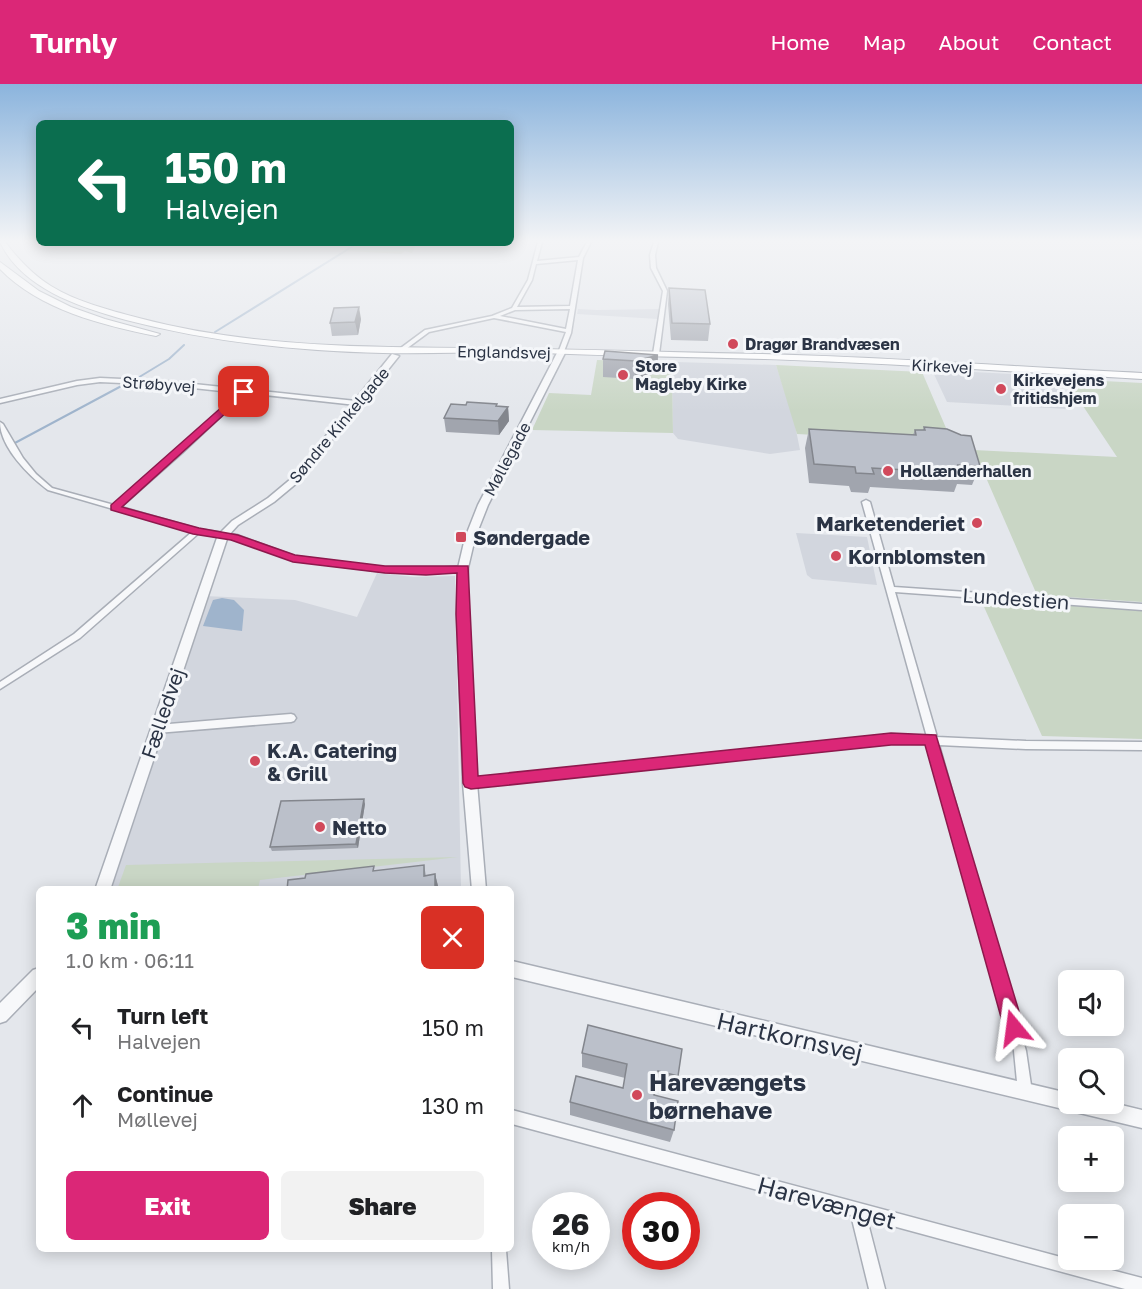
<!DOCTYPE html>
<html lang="en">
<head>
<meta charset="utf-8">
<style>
	body { margin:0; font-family:"Golos Text",sans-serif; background:#f2f2f2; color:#202124; height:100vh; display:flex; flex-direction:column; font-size:22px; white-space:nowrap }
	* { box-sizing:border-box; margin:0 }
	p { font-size:20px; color:#757577 }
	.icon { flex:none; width:33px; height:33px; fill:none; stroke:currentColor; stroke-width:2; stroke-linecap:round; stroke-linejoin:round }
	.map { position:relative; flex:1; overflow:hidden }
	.drawer { position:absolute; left:36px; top:802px; width:478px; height:366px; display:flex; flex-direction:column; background:#fff; border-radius:9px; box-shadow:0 3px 15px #0003 }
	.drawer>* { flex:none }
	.top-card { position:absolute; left:36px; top:36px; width:478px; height:126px; border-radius:9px; box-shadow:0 3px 15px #0003; background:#0b6e4f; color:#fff; overflow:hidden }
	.fabs { position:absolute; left:1058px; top:886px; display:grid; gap:12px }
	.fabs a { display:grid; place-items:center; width:66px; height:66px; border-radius:9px; background:#fff; box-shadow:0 3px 15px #0003; font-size:30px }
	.speed { position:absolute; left:532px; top:1108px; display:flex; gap:12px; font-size:30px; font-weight:700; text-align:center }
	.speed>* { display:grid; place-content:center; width:78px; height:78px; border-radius:50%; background:#fff; box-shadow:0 3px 15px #0003; line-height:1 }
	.speed small { font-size:15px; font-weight:400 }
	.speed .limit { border:9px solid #d22; background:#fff; color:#111 }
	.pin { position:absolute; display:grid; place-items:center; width:51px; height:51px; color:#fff; margin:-26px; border-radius:12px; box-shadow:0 3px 9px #0006 }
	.me { position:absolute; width:66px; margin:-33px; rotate:344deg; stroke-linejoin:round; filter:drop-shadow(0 0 4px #0008) }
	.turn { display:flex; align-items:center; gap:21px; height:126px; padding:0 30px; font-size:27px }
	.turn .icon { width:78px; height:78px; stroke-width:2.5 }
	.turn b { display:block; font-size:42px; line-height:51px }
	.round { display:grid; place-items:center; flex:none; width:63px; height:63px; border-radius:9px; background:#f2f2f2 }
	.headline { display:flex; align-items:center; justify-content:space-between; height:102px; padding:0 30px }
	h1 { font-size:36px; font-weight:800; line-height:45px; color:#1e9e55 }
	.cta { display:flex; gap:12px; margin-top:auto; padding:12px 30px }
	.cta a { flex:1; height:69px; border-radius:9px; background:#db2777; color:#fff; font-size:24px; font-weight:800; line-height:69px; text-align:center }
	.cta a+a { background:#f2f2f2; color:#202124 }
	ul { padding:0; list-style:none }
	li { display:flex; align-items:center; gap:18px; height:78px; padding:0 30px }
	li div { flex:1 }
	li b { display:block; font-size:22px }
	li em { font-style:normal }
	header { display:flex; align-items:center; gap:36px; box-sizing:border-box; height:84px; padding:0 30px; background:#db2777; color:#fff }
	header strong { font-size:28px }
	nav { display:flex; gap:33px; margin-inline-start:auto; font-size:21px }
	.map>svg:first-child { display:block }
	.built { fill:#d2d6de }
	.green { fill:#c9d6c5 }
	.water { fill:#9fb4cc }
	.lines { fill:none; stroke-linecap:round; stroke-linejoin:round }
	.stream { stroke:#9fb4cc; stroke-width:2 }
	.minor-casing { stroke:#a9aeb7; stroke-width:3 }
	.tertiary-casing { stroke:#a9aeb7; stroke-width:3 }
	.secondary-casing { stroke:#a9aeb7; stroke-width:2 }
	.minor { fill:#f7f8fa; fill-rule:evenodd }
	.tertiary { fill:#f7f8fa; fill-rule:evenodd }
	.secondary { fill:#fff; fill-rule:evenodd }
	.wall { fill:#a1a5ae }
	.shaded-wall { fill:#83868d }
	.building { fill:#bbc0ca; stroke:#83868d; stroke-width:1.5 }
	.route { fill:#db2777; stroke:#8e194d; stroke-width:1.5 }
	.poi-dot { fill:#d1495b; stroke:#f4f6f9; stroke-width:2 }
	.labels { text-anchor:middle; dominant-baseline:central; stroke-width:6; stroke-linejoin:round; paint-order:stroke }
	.far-poi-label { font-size:16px; font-weight:bold; fill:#2b3445; stroke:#f4f6f9; text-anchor:start }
	.far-street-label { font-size:16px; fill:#2b3445; stroke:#f4f6f9 }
	.poi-label { font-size:20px; font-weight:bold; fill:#2b3445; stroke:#f4f6f9; text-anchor:start }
	.street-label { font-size:20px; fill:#2b3445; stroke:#f4f6f9 }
	.near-street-label { font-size:24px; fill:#2b3445; stroke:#f4f6f9 }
	.near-poi-label { font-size:24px; font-weight:bold; fill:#2b3445; stroke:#f4f6f9; text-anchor:start }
</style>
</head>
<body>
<header>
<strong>Turnly</strong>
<nav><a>Home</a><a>Map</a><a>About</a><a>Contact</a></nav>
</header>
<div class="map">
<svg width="1142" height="1205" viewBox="0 0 1142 1205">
	<rect width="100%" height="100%" fill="#e4e7ec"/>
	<path class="built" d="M578,225L597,226L660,225L658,235L577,230Z
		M676,278L776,281L794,336L800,366L770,370L678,355L673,349L672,294Z
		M932,286L1053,292L1072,321L1068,325L947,318Z
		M796,449L867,453L877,501L812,495L807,491Z
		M377,489L414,493L455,492L461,805L111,806L148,697L172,606L204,512L295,516L357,533Z"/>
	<path class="green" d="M360,159H417L412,169L405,167L401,170L348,167Z
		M597,276L676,278L672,294L673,349L532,346L549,309L591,311Z
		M776,281L922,288L952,358L797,350Z
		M1065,295L1142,299V518L1037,511L974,366L1117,373Z
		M980,514L1142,527V655L1042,652Z
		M458,773L260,796L258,805L117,806L126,781Z"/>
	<path class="water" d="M222,514L234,516L244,526L242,547L203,542L213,516Z"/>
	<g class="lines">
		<path class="stream" d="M215,248L358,159
			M136,295L169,275L184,261
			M13,360L127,299"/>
		<defs>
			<path id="minor" d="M538,158H542L537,177L579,173L587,158H591L583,174L571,249L563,270L558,269L566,248L494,234L429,248L402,268H398V266L425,246L492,232L512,224L528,196ZM578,176L570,222L517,223L532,196L536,180ZM570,225L566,245L500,232L515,226Z
				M654,158H658L655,171L656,184L667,207L659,270L656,272L653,270L663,207L651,184L650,171Z
				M100,294L165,297L356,317L359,319L356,321L246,309L182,369L121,423L198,445L237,451L294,472L385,484L426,485L463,482L467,484L463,486L426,489L385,488L293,476L233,455L199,449L80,554L0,605V598L74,550L192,448L48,406C29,392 0,363 0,338L3,340L23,374L36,390L52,404L114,421L178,367L240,309L165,301L100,298L77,301L0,319V315L77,297Z
				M866,416L870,418L894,503L1142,520V526L895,508L937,653L1026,657L1142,658V666L1026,665L939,661L1026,967L1032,1008L1030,1013L1025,1015L1020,1013L1018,1008L1014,967L929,660L891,659L470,703L466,702L465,699L466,696L470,695L891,651L927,653L862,418Z
				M291,630L294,631L296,634L294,637L291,638L157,649L154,648L152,645L154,642L157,641Z
				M512,1026L1068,1175V1176H1073L1142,1194V1205H1125L867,1135L885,1205H869L851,1131L512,1040Z
				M492,1166H506L509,1205H493Z"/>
			<path id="tertiary" d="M558,267L565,269L488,421L475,454L468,484L467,530L477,699L486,806H472L463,699L457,530L458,484L465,454L478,421Z
				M392,270L399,272L298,398L274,418L238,441L228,452L110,806H95L218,451L232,437L268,414L292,394Z
				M512,877L1068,1009V1020L1113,1019L1142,1026V1044L512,893Z
				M39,884V903L6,937L0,939V919L33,886Z"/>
			<path id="secondary" d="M0,158H5C18,175 33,191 51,202C77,218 109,226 139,234C271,269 405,262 540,265C614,266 688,269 762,270C889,273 1016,283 1142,289V295C1017,288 891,279 765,275C691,273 616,272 542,269C489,267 436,270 383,269C295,267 211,258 126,236C80,223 22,205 0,158Z
				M0,178L39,207L71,223L105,235L160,250L156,252C102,241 40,226 0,185Z"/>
		</defs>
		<use href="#minor" class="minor-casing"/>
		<use href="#tertiary" class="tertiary-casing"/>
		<use href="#secondary" class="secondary-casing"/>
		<use href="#minor" class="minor"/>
		<use href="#tertiary" class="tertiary"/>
		<use href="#secondary" class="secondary"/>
	</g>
	<path class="wall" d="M669,204L710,240L708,257L671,256L668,220Z
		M361,235L358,251L332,252L330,239Z
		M658,271L657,289L635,295L603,293V275Z
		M497,320V322L508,323L509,337L499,351L446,348L444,334L466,321Z
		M924,343L980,382L972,401L957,400L954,408L870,403L868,409L851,408L849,402L809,399L805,364L809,345L913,351L915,346H923Z
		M365,720L358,764L272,767L270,763Z
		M424,781L426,792L435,790L439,806H287L376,787Z
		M582,969L678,992L674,1006L655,1001L654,1011L674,1046L670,1058L570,1031V1018L623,1004L625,994L582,983Z"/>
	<path class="shaded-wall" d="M359,223L361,235L358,251L355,238Z
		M658,271L657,289L635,295L636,277Z
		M508,323L509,337L499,351L498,337Z
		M364,715L365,720L358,764L356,760Z
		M435,790L439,806H436L435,803Z"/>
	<path class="building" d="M669,204L705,206L710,240L672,239Z
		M359,223L355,238L330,239L334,224Z
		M605,267L658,271L636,277L603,275Z
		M467,318L497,320L496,322L508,323L498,337L444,334L451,320L466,321Z
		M924,343L947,345L961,351L971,352L980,382L958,381L962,389L872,384L874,390L856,389L855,383L814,380L809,345L916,351L915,346H925Z
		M364,715L356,760L270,763L281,717Z
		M424,781V792L435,790V803L418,806H287L288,796L305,794L306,790L374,782L373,787Z
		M588,941L682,965L678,992L658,987L654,1011L678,1017L674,1046L570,1018L576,992L623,1004L627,980L582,969Z"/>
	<linearGradient id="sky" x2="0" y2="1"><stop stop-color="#8bb4dd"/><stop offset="0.48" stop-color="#f3f4f6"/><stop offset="1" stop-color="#f3f4f6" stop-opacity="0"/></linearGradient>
	<rect width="1142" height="327" fill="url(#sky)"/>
	<path class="route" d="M241,306L249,308L122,423L199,444L238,451L295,471L385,482H468L478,692L891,649L936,651L1024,944L1021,951L1014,954L1007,951L1004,944L925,661H891L471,705L465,703L463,699L456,530L457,489L426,491L385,489L293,478L231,456L193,450L111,426V421Z"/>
	<g class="poi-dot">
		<circle cx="733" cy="260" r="6"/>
		<circle cx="623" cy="291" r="6"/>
		<circle cx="1001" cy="305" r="6"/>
		<circle cx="888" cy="387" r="6"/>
		<circle cx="977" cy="439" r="6"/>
		<rect x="455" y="447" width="12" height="12" rx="3"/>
		<circle cx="836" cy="472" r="6"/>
		<circle cx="255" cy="677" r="6"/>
		<circle cx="320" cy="743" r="6"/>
		<circle cx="637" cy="1011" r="6"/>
	</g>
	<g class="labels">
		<g class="far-poi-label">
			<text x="745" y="260">Dragør Brandvæsen</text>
			<text x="635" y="282">Store<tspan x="635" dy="18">Magleby Kirke</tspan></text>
			<text x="1013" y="296">Kirkevejens<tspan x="1013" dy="18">fritidshjem</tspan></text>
			<text x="900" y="387">Hollænderhallen</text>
		</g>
		<g class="far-street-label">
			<text transform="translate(504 268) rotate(1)">Englandsvej</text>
			<text transform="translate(942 282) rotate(3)">Kirkevej</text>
			<text transform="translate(159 300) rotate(4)">Strøbyvej</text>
			<text transform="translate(339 341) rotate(-50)">Søndre Kinkelgade</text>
			<text transform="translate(507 375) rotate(-62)">Møllegade</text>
		</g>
		<g class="poi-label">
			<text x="965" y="439" text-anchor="end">Marketenderiet</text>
			<text x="473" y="453">Søndergade</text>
			<text x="848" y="472">Kornblomsten</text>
			<text x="267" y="666">K.A. Catering<tspan x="267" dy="23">&amp; Grill</tspan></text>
			<text x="332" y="743">Netto</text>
		</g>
		<g class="street-label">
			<text transform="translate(1016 514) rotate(4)">Lundestien</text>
			<text transform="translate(162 629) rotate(-71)">Fælledvej</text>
		</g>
		<g class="near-street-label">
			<text transform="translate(790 952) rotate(13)">Hartkornsvej</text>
			<text transform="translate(827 1118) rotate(15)">Harevænget</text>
		</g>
		<g class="near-poi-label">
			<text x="649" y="997">Harevængets<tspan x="649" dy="28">børnehave</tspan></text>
		</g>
	</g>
</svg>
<div class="fabs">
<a><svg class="icon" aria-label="sound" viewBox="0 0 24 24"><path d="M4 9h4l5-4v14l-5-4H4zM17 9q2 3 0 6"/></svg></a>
<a><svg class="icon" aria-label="search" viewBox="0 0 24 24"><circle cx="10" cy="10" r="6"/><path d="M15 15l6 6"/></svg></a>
<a>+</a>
<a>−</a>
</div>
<div class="speed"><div>26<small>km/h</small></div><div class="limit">30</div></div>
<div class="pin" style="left:244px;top:308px;background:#d93025"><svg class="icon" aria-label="arrive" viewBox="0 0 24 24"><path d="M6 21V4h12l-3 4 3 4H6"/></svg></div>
<svg class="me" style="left:1014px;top:944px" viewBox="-20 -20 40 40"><path d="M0-17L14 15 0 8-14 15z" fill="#db2777" stroke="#fff" stroke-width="4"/></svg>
<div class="top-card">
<div class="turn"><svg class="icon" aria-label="left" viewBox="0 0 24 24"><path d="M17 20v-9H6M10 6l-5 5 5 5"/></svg><div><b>150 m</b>Halvejen</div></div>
</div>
<section class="drawer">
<div class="headline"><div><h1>3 min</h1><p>1.0 km · 06:11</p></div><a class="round" style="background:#d93025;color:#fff"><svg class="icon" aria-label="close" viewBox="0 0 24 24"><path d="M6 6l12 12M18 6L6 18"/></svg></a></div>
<ul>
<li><svg class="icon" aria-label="left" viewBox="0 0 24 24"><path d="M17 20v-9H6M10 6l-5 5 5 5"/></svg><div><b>Turn left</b><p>Halvejen</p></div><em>150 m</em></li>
<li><svg class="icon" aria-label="ahead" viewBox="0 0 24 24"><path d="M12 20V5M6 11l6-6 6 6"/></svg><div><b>Continue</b><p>Møllevej</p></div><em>130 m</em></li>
</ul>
<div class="cta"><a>Exit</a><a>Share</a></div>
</section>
</div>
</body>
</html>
